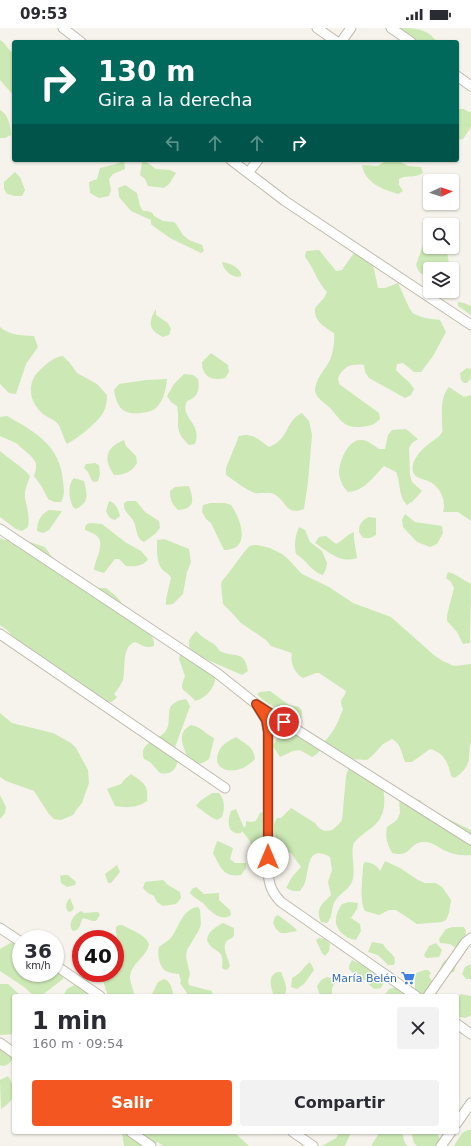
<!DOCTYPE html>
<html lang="es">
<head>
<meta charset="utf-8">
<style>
	body { margin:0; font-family:"DejaVu Sans",sans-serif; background:#f2f2f3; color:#2b2b33; height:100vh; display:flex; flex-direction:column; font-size:15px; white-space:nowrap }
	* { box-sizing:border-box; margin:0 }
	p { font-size:13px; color:#7c7c81 }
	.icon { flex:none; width:22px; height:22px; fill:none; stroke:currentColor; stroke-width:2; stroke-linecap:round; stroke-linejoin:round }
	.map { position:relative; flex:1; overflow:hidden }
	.drawer { position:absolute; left:12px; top:966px; width:447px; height:140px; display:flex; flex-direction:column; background:#fff; border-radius:4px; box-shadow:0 1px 3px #0004 }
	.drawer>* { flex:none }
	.top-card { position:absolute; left:12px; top:12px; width:447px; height:122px; border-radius:4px; box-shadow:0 1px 3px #0004; background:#00695c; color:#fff; overflow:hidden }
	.needle { width:26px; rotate:86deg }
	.fabs { position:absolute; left:423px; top:146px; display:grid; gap:8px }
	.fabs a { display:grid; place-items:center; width:36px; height:36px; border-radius:4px; background:#fff; box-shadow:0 1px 3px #0004; font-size:20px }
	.speed { position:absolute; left:12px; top:902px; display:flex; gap:8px; font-size:20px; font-weight:700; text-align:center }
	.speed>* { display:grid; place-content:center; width:52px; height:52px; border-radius:50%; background:#fff; box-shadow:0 1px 3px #0004; line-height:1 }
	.speed small { font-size:10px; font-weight:400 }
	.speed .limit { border:6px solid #d22; background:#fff; color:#111 }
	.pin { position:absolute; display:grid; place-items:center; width:34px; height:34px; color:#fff; margin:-17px; border:2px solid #fff; border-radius:50%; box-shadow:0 1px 4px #0007 }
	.me { position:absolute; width:44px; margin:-22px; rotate:0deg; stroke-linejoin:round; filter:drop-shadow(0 0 3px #0008) }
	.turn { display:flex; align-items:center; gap:14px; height:84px; padding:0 20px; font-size:18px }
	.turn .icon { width:52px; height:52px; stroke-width:2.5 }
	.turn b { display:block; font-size:28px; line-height:34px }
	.lanes { display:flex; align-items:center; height:38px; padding:0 20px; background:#0003; justify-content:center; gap:20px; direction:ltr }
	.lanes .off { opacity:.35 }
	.round { display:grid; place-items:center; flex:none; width:42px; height:42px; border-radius:4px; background:#f2f2f3 }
	.overview { display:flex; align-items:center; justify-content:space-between; height:68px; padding:0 20px }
	h1 { font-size:24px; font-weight:700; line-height:30px }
	.cta { display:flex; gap:8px; margin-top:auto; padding:8px 20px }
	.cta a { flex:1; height:46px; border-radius:4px; background:#f45622; color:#fff; font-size:16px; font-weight:700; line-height:46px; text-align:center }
	.cta a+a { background:#f2f2f3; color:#2b2b33 }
	.status { display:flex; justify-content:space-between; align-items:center; height:28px; padding:0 20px; background:#fff; direction:ltr }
	.status svg { height:11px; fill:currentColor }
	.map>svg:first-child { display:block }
	.green { fill:#cce8b5 }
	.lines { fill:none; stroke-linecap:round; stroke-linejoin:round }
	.minor-casing { stroke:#c0bcad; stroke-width:11 }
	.minor { stroke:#fff; stroke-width:9 }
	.route-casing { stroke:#9f3816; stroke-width:10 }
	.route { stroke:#f45622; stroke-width:7 }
	.labels { text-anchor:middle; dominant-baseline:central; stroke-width:3; stroke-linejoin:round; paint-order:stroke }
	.shop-label { font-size:11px; fill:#366cbe; stroke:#fff; text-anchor:end }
</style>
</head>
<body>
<div class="status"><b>09:53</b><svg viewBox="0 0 49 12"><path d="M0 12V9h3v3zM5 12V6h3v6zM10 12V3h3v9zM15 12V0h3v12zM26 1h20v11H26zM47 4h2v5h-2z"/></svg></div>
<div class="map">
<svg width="471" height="1118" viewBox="0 0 471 1118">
	<rect width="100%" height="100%" fill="#f5f3eb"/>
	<path class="green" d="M398,0C415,0 427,0 437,14H418Z
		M0,12C6,15 8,23 14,25V68L0,52Z
		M457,81H464L469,84L471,83V99L463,111L457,112Z
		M0,82C9,87 10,97 11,107L5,110H0Z
		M124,132L125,141L113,146L109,151L111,162L109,168L99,170L90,165L89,154L97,151L100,140L119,135Z
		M387,132H397L408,138L421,139L423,145C414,151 408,146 399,151V157L403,163L398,166C382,161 365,155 362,137L378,138Z
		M145,133L156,141L170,142L176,145L169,156L164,160L148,158L145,151L140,147L142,134Z
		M15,144L20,149L25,162L22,168H15L7,166L4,161V154Z
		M125,157L137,165L140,178L143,183C148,183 152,183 154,188L163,193L174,194L176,196L183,207L189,212L202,217L204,223L201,225L170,210L153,198L151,196V192L131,183L119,169L118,160Z
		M430,205V219H446L450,241H430V251L419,244L416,237L423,217L428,212Z
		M359,221L365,223L374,241L378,260H385L398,255C401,261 410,284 414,286C422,290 432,291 440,292L446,304L433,328L421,344H414L403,335L397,336L396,342C402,349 410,353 414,361L411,367L405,370L369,350L365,344L364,337C351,335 343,339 338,350L339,356L379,385L380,391C374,397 370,398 361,399C342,400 341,391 329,379C324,374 316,370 315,363C315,351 325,342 330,332C333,325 335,313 334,305C324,298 314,294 315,280L324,270L327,264C317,254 314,240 305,229L306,223L319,222L336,243L342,242L354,225Z
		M222,234C229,235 237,238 241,245V248L237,249C230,248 223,241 222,234Z
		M458,274L464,275L471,278V287L458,278Z
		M156,281V287L168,295L171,301L169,307L163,309C148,302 148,294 156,281Z
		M0,299C11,308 20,307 34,308L38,319L26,336L16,366L9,365L0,356Z
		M211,325L228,337L229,344L225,350C212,353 202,349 202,334Z
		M63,328L69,334L77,345L97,356L107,367C107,373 106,380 103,385C96,396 78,410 67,416C63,410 62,402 58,396C54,391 48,390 43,386C28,373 26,353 42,340C49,334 54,329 63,328Z
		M467,340L471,341V350L467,355H464L461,352L460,345Z
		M184,346L193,347L198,351C200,362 198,369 187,373C179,391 203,394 195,416L189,417C172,401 181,396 177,378L171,374L167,368L174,356Z
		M167,351C166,362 163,376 153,382C149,384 145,384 141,385C122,387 117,379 114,362L119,356L146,352Z
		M449,359L464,369L471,367V493L458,484H443C447,473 439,457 428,453C423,451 415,450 413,444C410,431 424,419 434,412C437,410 441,407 442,404C443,402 442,399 442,397C442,385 440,369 449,359Z
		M302,385L309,393L312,407L308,454L304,481C285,488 287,473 274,466C268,463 262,466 255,465C247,463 234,452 226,447V440L239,408C253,404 259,412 269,419C273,417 277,415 280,412C289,403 288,392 302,385Z
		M7,388C35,404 60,417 63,453C64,461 65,467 61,474H54L48,471L42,459L34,448L36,441V435L32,429L16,415L0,408V389Z
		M406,401L418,411L412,415L409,420L410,447L412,454L422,463L413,473L407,477C398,468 401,456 396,444L384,438C373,449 365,463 348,464C343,459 340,453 339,445C339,434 348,410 362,412C368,412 374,418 379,421H385L388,407L392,402Z
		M124,412L126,418L136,428L137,435C132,444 124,447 114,447C102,430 107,419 124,412Z
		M0,423C9,431 23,439 30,448C28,455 24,462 25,470C27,480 30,488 28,499L22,503L16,501L0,489Z
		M95,435L99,437L100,446L98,453L95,454L92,453L88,444L84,440L86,436Z
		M74,450L84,453C87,466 90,474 76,481L73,479C69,471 67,457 74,450Z
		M189,458C194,472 195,481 178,482C172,476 170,472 170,463L175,459Z
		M109,473C116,475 118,481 120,488L115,492C110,491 108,488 106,483Z
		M128,473H136L145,484L159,493L160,500L155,506L144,514C136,511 137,501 134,494C132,489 124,484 124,478C124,474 125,474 128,473Z
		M210,475H225L231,477C241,491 252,522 224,522L211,495L206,491L202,484L203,477Z
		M49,482L62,483L49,502L43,505L37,503C37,493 41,486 49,482Z
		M405,486L415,494L442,498L443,505L437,516L430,519L417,514L403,499L402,492Z
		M369,489L376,490V507L370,510H363L359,504C359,496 362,492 369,489Z
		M90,495L102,496L125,514L141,523L148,531C144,538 134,539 126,538L119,531H115L104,545L94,542C94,533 106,516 97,508C94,505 89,504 85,502V499L87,496Z
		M299,499L305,502L310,514L322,523L327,535L326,541L323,547C311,544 307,532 296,526C294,517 295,508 299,499Z
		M354,504V511L357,530C340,536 329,524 315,515L319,509L326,508L336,516C344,512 346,507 354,504Z
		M0,510L4,512H24L45,519L57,536L84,560H106L117,569L131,587L150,603L154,614V618C146,621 142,617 135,614C121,619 126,640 123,652C121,657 117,662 114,666L117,669L112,674C101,675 99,671 92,663L29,626L7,602L0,597Z
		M164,511L189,521L191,534L187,544L183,566L173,576L166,577V571L171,550C169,545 165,545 162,541C156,534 157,520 157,512Z
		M257,517L270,520L282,526L287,530L302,546L329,559L353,575L391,589L435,628L443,633L454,638L471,636V713C469,719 470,723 469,729C469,739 461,746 454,750L451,748C448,734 444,725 430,721L412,734H405C401,725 402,717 392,711L383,716L373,727L367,732L350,731L346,729L342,724L327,719L325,713C335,702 338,694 343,681C338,670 344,672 346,663L319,645H316L303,650C294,645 290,634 292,625L271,618L266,612L241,595L232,585L223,576L221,557L222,553C229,546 245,521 250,518C252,517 254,517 257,517Z
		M448,544L454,546L471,556L470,615L463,616L457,604L447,593V587L454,560L451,554L446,550Z
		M196,603C202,609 207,612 214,616C216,618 218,621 220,623C234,631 244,620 248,643L242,647L192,625C186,614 189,611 196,603Z
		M180,627L191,628L195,636L202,638L215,650C216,659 204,672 195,673C186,660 177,666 185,648L179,631Z
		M270,663L289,677L299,679L302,683L301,692C298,694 295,695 292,694C287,693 284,687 280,684C273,677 263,674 257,666L260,664Z
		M186,671L190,678L189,681L175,719C181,731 177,749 160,745L150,734L144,731C138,715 157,713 165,704C175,692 159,675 186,671Z
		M0,685L12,695L53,705L71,715L76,720L88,742L89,755L82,775L77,781L73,787L61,792L54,791L49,786L34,763L6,753L0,749Z
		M191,697C201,699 206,706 215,711H214L209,731C202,736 198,737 190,735C185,721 174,706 191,697Z
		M283,699L317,708L322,712C322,721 320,725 312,729L300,722L293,723L280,729L273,718Z
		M236,709C246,717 253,717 255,731C251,735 248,737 243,740C229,746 211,741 219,723C222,716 230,712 236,709Z
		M352,737L382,756C385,766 386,783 379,792C375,798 367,803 361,808C358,810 354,814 353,817C351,829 356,842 352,854C348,863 338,866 334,875C331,882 333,888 327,895L321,894C315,881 322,876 331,867L328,854L332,842L330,829C305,815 310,845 304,857C303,859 301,861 300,863H293L286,860L292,849L301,839L291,825L282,824C277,813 269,802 277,790H281L291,780L315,795L319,800L325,803L332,802L338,797L342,792L346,748L348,742Z
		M131,746C143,754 149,757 147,773C137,780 126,780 115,778L107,761L121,756L125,751Z
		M212,765H219C225,772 225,780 222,789L217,792L211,789L196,778L200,773Z
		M402,766L409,767L414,771L420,772L429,782L471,802V827C462,828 455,827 446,823C439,820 432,813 423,814C408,815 412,830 392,825C387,815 385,810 387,799L397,792L400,785L399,771Z
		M0,767L6,779L5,785L0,791Z
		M236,781L244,800L246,797V793L251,794L256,793L260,785L262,784L266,787L265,839H260L257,837L256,826L252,822L250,813L242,803L241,805C227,807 227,793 231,783Z
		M217,813L220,814L233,820L230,831L235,835H246V840L241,847C223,850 220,838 213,825Z
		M385,833L400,840L418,852L425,855H436L442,859L451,872L449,885L446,892L442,894L417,896L396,882H389L379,887L365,883C359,873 363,849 363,837L365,834C372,835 377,837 380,843Z
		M117,837L120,844L111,855H108L105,846Z
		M64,847H68L76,854L75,857L67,859L61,855L60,848Z
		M163,852L168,857L180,864L181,870L176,876L163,878L157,874L154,868L148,865L143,860L145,854Z
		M196,859L204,866L219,865V872L230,882L231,886L230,888C219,893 210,883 203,875C199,872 194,870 190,865L192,861Z
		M70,870L74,880L72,883L69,884C64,880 66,874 70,870Z
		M349,874L358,875L357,881L351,890L360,896L361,903L356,912C351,911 347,910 344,907C332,898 335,886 342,876Z
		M198,879L200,882L201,896L199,902L187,922L186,929L190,946L188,953L189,957L192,958L212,963L213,968H189L180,955L181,953L179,946C174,945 170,945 166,943C159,939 157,926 159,919C164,915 170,912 173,907C180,896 183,881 198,879Z
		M81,883L84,885L98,884L100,887L96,893H93L83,890C79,896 81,902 73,903L71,900C69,893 75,886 81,883Z
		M278,887L295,900L297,903C284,905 279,909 273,895L275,889Z
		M223,895L234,900V907L232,910C218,915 228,928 230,938L228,941L225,942L222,940C225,918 213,927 207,912C208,903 216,899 223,895Z
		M119,897H122C131,902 145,906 149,916C147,929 131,935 130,949C130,956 134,961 134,968H108L104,956V949L109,945H115V934C130,917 114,915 116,899Z
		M453,899H464L466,903L465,908L454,944L447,946L440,943C441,931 453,930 456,920L450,916L440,915L439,911L446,901Z
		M319,910L325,911L330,916L329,923L325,928L322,925L316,912Z
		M21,911V945H55V933L64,944L63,951L41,968H34L24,959L0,943V921L14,913Z
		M372,914L383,916C387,925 398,926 394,937H388L378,927L368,924Z
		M436,915L442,922L439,929L426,930L424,927L429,918Z
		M352,932L371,941L384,954L381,960L374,961L363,951L354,946L349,941V938Z
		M310,934L314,942L304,956L297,961L291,959L292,950C302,945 302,940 310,934Z
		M471,936V951H466L462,946L465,939Z
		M425,942H428L431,945L429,948L436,960L433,968H418L415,963V952L412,950L413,946Z
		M277,944H281C284,952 289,960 284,968H274C271,959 267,949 277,944Z
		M327,949L333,951L335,954L332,960V967L331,968H322L319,965L317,958L321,952Z
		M164,951C171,953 172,962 174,968H184H151L158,954Z
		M0,956H8L21,968H14V1006L0,1007Z
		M74,957L80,959L94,968H63L67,961Z
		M402,958L410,963L402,968H384L389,961Z
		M461,966L471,968V987C466,991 462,990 457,988V970Z
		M0,1014L11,1017C13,1027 15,1034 4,1038L0,1037Z
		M8,1048C17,1062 16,1072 1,1081L0,1052Z
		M468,1102H471V1118H454L462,1105Z
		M122,1104H234L249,1118H163L158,1114L151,1118H124Z
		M340,1104H351L345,1118H322L336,1110Z
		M380,1104H400L403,1107L404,1113L407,1118H372V1116Z
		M411,1104H436L442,1114L443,1118H417L414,1115Z"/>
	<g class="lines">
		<defs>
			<path id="minor" d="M63,0L81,14
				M317,0L337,14
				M391,0L411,14
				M341,14L351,0
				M457,48L471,58
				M231,132L285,173L471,297
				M248,145L258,132
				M0,501L217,645L256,676L471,812
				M0,606L225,760
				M258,679L266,692L268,704V844C269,857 272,865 281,874L416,968
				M0,900L21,914
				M55,937L100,968
				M428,968L465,915L471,910
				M457,996L471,1006
				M0,1015L14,1025
				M457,1095L471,1075
				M131,1104L151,1118
				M293,1104L313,1118
				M441,1118L451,1104"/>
		</defs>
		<use href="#minor" class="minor-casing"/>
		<use href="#minor" class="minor"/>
	</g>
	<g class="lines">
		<defs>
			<path id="route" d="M268,829V704L266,692L256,676L284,694"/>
		</defs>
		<use href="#route" class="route-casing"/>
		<use href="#route" class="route"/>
	</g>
	<defs>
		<symbol id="supermarket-bare" viewBox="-9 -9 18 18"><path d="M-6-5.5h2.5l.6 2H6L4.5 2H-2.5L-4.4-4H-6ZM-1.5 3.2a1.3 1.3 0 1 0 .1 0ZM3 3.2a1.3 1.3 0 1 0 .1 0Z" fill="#3f7fe0" stroke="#fff" stroke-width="2.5" paint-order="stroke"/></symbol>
	</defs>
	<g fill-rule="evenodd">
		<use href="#supermarket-bare" x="398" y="940" width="20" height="20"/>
	</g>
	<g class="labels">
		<g class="shop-label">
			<text x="397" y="950">María Belén</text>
		</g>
	</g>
</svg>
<div class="fabs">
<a><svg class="needle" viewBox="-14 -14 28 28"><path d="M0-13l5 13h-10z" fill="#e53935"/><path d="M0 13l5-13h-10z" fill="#7c7c81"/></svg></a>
<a><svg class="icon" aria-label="search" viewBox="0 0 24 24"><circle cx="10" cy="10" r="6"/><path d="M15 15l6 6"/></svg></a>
<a><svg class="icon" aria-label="layers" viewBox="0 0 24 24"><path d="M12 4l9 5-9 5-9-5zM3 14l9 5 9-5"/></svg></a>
</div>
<div class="speed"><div>36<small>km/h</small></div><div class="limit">40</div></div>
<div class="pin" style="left:284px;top:694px;background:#d93025"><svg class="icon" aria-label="arrive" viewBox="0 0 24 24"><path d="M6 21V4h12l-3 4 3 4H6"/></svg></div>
<svg class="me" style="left:268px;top:829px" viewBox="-20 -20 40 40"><circle r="19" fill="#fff"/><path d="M0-13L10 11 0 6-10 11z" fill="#f45622"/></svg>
<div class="top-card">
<div class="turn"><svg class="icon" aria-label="right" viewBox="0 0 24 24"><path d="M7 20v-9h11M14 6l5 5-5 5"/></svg><div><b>130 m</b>Gira a la derecha</div></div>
<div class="lanes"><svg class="icon off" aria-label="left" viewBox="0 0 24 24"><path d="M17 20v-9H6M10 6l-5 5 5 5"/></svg><svg class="icon off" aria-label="ahead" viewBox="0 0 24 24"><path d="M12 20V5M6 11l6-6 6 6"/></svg><svg class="icon off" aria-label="ahead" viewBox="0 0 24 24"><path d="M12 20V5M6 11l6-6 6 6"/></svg><svg class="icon" aria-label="right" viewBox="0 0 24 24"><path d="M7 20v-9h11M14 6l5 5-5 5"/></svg></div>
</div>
<section class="drawer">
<div class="overview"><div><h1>1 min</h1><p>160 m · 09:54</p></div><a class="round"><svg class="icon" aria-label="close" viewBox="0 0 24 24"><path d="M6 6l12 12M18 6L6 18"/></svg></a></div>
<div class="cta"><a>Salir</a><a>Compartir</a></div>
</section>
</div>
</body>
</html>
